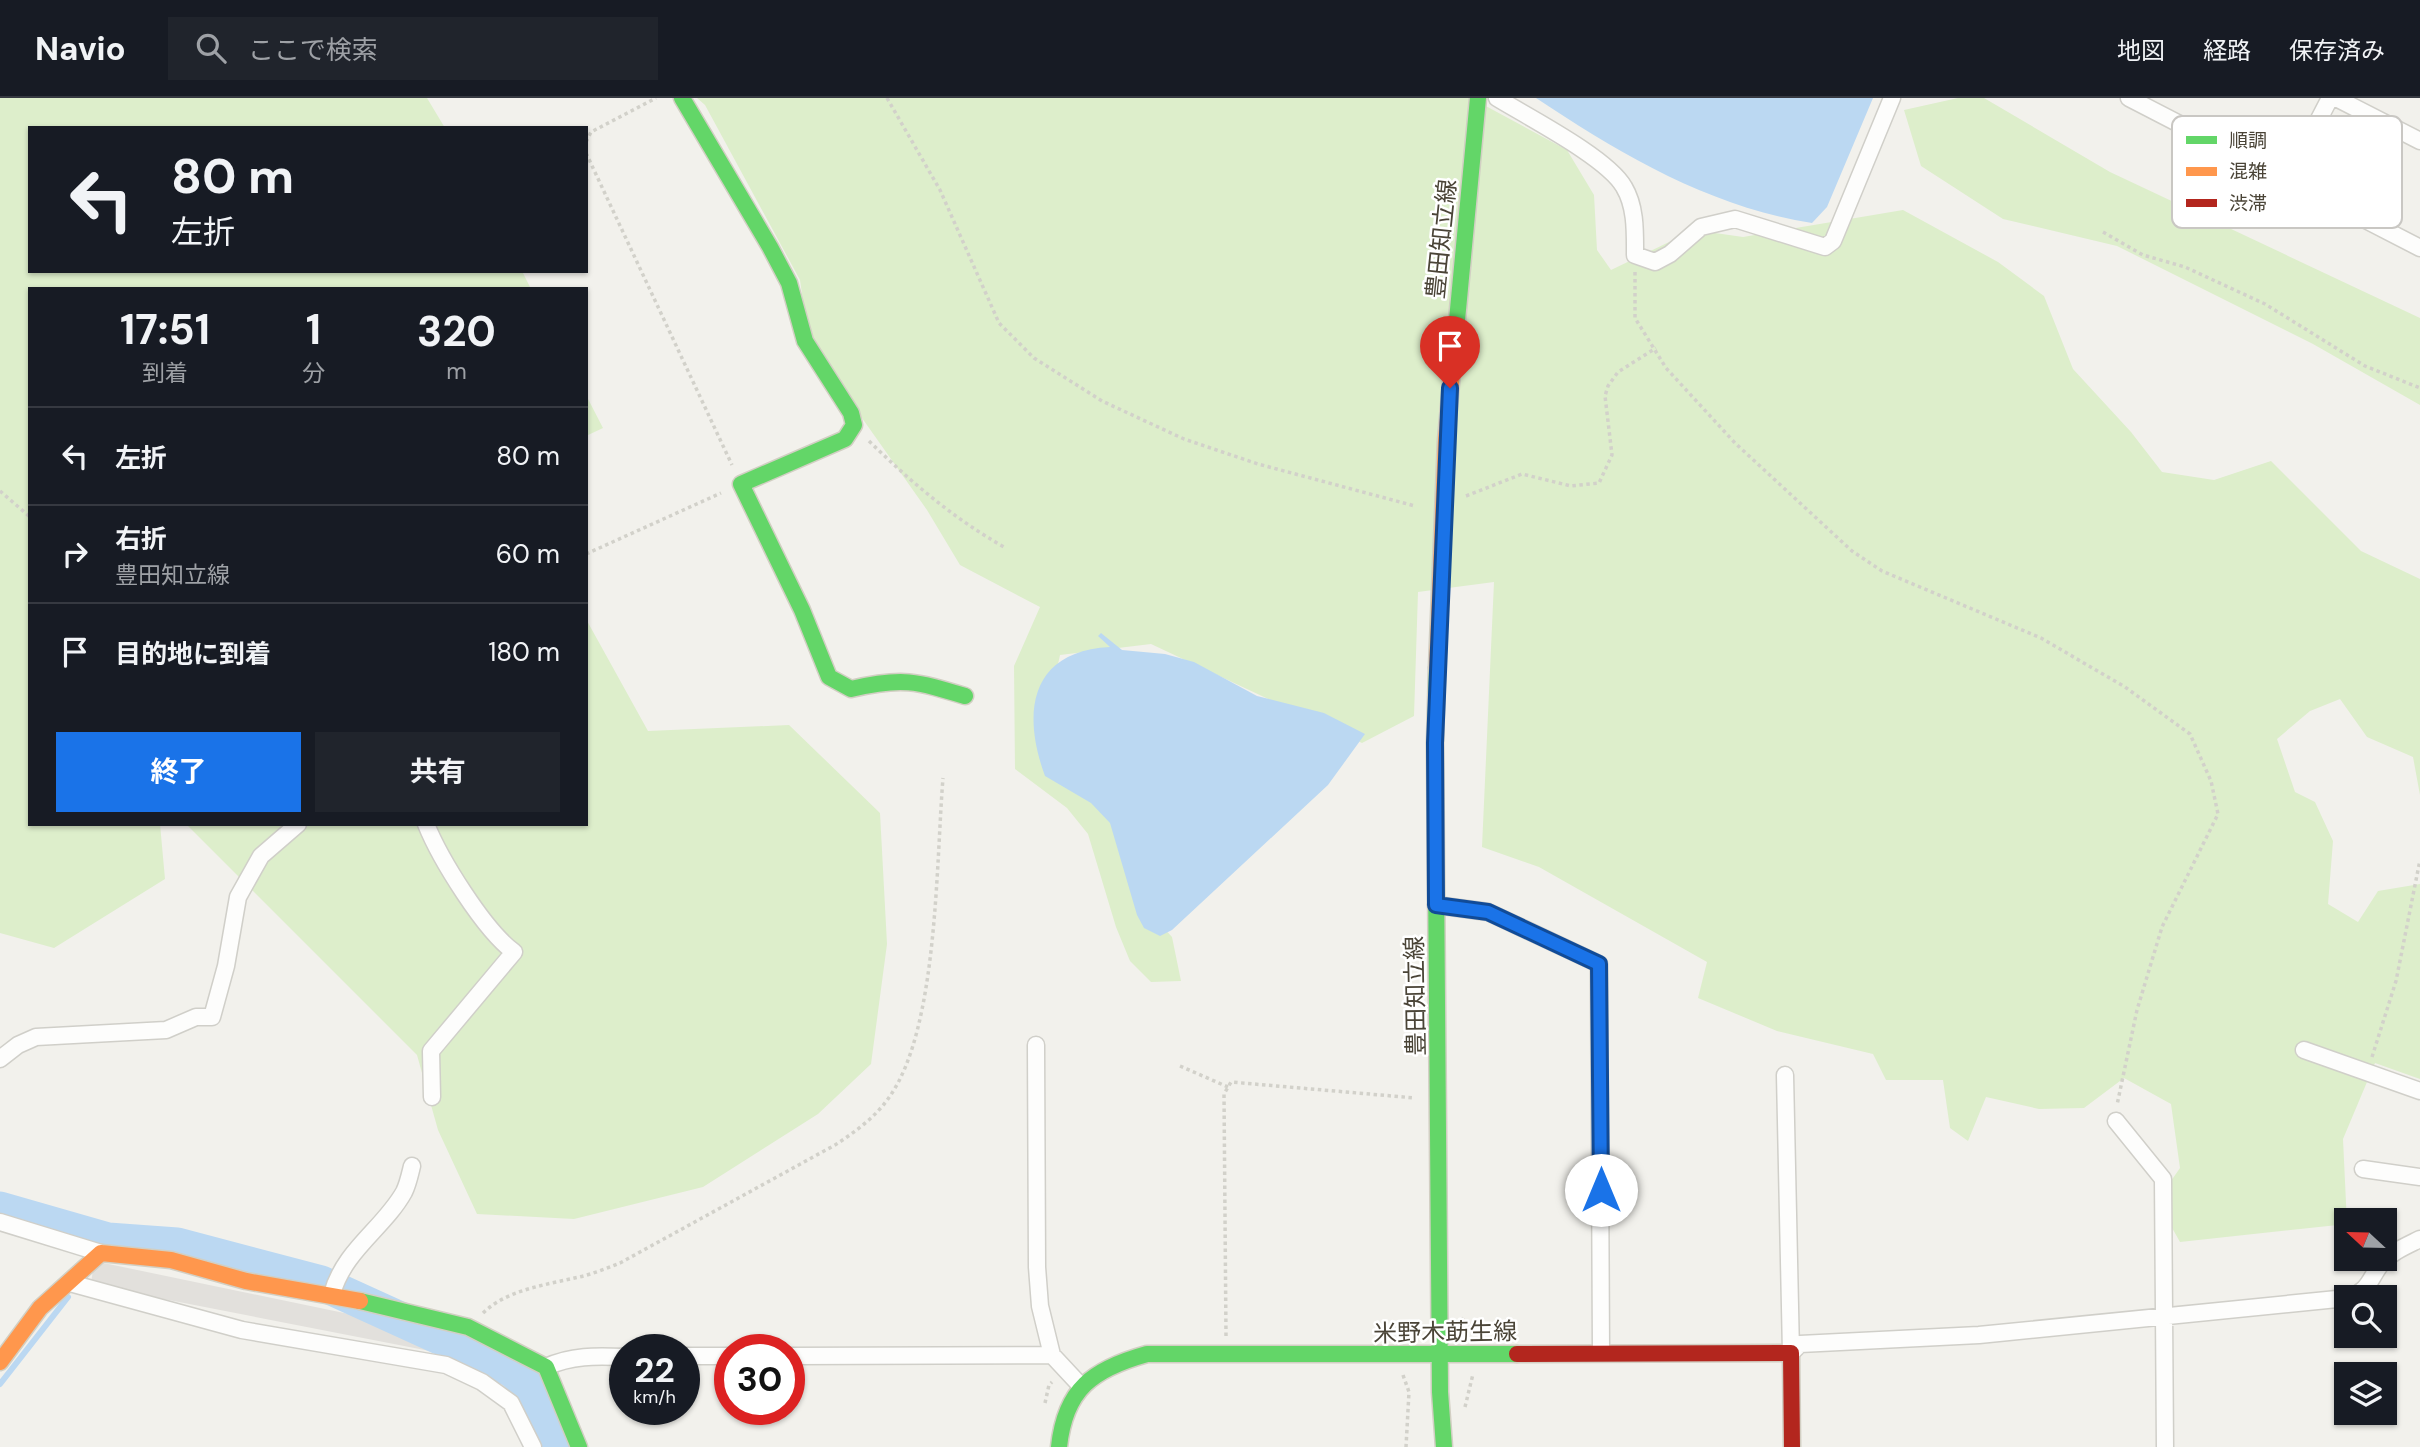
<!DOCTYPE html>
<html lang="ja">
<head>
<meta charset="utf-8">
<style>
	body { margin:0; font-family:"DM Sans","Noto Sans JP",sans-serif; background:#20242c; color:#f1f3f6; height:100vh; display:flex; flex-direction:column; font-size:26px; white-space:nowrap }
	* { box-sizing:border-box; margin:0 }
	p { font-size:23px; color:#9ea1a6 }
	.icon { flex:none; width:38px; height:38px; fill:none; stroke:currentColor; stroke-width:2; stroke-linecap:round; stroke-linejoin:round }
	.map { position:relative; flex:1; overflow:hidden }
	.panel { position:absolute; left:28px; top:189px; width:560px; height:539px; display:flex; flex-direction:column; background:#171b24; border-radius:0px; box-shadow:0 2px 5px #0004 }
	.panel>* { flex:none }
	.top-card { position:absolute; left:28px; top:28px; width:560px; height:147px; border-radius:0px; box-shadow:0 2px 5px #0004; background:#171b24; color:#f1f3f6; overflow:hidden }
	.needle { width:46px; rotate:292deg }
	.tools { position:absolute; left:2334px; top:1110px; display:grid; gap:14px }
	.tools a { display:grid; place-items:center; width:63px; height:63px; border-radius:0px; background:#171b24; box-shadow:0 2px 5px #0004; font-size:35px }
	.speed { position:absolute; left:609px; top:1236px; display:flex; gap:14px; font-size:35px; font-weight:700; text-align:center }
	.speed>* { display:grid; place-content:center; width:91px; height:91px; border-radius:50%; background:#171b24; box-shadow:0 2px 5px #0004; line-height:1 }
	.speed small { font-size:18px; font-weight:400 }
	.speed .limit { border:10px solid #d22; background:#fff; color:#111 }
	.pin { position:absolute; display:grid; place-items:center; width:60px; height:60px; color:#fff; margin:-72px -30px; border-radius:50% 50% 50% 0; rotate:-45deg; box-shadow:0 0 7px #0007 }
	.pin .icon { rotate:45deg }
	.me { position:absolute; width:77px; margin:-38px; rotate:0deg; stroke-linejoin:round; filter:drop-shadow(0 0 5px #0008) }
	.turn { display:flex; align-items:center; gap:24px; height:147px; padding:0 28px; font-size:32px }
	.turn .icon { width:91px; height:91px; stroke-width:2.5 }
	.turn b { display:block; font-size:49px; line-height:60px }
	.eta { display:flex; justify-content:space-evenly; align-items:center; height:119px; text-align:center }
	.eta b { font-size:42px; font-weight:700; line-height:49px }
	.primary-button { display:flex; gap:14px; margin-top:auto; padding:14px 28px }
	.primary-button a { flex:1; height:80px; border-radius:0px; background:#1a73e8; color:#fff; font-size:28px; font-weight:700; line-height:80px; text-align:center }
	.primary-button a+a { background:#20242c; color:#f1f3f6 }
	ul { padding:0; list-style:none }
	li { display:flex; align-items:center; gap:21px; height:98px; padding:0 28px; border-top:2px solid #363941 }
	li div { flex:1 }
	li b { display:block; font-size:26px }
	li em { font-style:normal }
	header { display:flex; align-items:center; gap:42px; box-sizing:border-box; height:98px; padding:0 35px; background:#171b24; border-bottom:2px solid #363941 }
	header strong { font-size:33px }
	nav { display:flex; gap:38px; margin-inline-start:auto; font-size:24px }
	.search { width:490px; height:63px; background:#20242c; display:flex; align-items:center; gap:18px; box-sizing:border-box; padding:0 24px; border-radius:0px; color:#9ea1a6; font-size:26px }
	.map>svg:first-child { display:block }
	.green { fill:#ddeecb }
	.parking { fill:#e2e0dc }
	.water { fill:#bbd8f2 }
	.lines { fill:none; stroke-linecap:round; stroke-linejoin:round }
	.stream { stroke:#bbd8f2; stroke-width:6 }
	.river { stroke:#bbd8f2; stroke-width:35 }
	.street-casing { stroke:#d0cfc9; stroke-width:19 }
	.fast-casing { stroke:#d2cfc3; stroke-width:19 }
	.slow-casing { stroke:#d2cfc3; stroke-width:19 }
	.jam-casing { stroke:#d2cfc3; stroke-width:19 }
	.path { stroke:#d2d1ca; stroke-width:3.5; stroke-dasharray:3.5 3.5; stroke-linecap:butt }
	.street { stroke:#fdfdfc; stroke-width:16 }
	.fast { stroke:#63d668; stroke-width:16 }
	.slow { stroke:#ff974d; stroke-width:16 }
	.jam { stroke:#b3261e; stroke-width:16 }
	.route-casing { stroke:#114b97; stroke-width:18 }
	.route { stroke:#1a73e8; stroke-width:12 }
	.labels { text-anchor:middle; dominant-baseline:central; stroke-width:5; stroke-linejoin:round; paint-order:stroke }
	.street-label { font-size:24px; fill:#4a4437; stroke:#fff }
	.key { fill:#fff; stroke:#c9c7c3; stroke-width:2 }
	.key-label { font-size:19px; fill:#4a4437 }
</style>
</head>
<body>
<header>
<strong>Navio</strong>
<div class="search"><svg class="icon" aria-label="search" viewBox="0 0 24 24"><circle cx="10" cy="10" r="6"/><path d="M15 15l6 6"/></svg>ここで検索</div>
<nav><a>地図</a><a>経路</a><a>保存済み</a></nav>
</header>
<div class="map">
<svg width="2420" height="1349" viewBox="0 0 2420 1349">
	<rect width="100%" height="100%" fill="#f2f1ec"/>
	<path class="green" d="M0,0H427L445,30H30V173H522L531,191H30V726H160L165,781L54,850L0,835Z
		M697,0H1471L1567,52L1594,97L1597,152L1611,172L1694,132L1743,139L1903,112L1998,164L2044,198L2073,271L2131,334L2162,374L2214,382L2271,363L2361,453L2420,481V697L2413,659L2367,639L2340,601L2310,613L2277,641L2295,694L2315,704L2333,743L2328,806L2358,824L2378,793L2420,786V981L2375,965L2343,1041L2347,1126L2180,1144L2157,1103L2180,1070L2171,1006L2124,980L2084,1010L2039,1011L1986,999L1968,1043L1950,1030L1943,982H1886L1873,956L1777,933L1698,900L1707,864L1539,769L1482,749L1494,484L1418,494L1414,618L1362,645L1151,546L1060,557L1047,616L1089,687L1145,768L1151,816L1172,839L1181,883L1151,884L1130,863L1116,829L1088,736L1067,710L1015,671L1014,568L1040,509L960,467L927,412L809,245L800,182L705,7Z
		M1958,0H1984L2110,74L2420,220V307L2313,246L2117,148L2003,121L1921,68L1904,12Z
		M586,297L603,330L586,338Z
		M586,521L648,633L789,627L880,715L887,846L871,966L818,1016L703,1089L574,1121L477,1116L438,1032L417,957L186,726H586Z"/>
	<path class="parking" d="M94,1163L397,1226L444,1238L440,1255L138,1196L91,1186Z"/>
	<path class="water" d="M1536,0H1873L1827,109L1812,125C1710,109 1620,56 1536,0Z
		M1101,535L1122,552L1165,556L1194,564L1257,598L1324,615L1365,636L1328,687L1172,832L1160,838L1144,830L1137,817L1110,725L1091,705L1045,678C1021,613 1031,553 1110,549L1098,538Z"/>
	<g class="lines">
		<path class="stream" d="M132,1152L144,1143
			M0,1286L68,1199"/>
		<path class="river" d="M0,1111L108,1142L177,1147L321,1185L512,1272C540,1296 545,1316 561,1349"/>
		<defs>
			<path id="street" d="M1497,0C1528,19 1608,60 1624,89C1636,109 1635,134 1635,157L1655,164L1670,156L1701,129L1735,121L1825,149L1833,143L1892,0
				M2129,0L2420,150
				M2336,0L2420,43
				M2288,81L2330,0
				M426,726C440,761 484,832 514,854L431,953L432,999
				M1436,807L1488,814L1599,866L1601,1254
				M1036,947L1037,1169L1040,1208L1052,1257
				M2304,952L2420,993
				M0,961L18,947L36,939L166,932L196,919H212L226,868L238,799L261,758L298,726
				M1785,977L1791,1255
				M2116,1023L2163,1081L2165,1349
				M2363,1071L2420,1079
				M0,1124L101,1155
				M70,1185L242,1232L446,1267L482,1284L511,1305L533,1349
				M332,1196C344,1152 384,1130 404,1094C408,1086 410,1076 412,1068
				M2350,1199C2369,1193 2370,1180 2381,1166C2391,1154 2406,1148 2420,1141
				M1791,1255L1800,1246L1979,1237L2347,1200
				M684,1258H730
				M789,1258L1052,1257L1080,1287
				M546,1269C572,1257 596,1258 625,1259"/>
			<path id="fast" d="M682,0L770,149L789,185L805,243L851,315L854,327L845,341L741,386L802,512L829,579L851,591C902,579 916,583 965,598
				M1452,275L1478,0
				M1437,570L1435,645L1440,1294L1444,1349
				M360,1203L468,1229L546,1269L579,1349
				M1059,1349C1065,1291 1093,1271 1147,1256H1517"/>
			<path id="slow" d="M1437,570L1446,342L1452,275
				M0,1264L40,1210L101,1155L171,1162L246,1183L360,1203"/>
			<path id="jam" d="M1517,1256L1791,1255L1792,1349"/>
		</defs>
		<use href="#street" class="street-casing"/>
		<use href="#fast" class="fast-casing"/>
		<use href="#slow" class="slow-casing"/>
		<use href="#jam" class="jam-casing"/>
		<path class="path" d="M887,0L940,92L999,225L1034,260L1102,303L1184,341L1258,366L1415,408
			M586,44L591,34L656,0
			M586,55L732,367
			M2103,134L2143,157L2185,169L2265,206L2365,268L2420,290
			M1635,174V220L1666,270L1735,345L1852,453L1882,473L2041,540L2125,589L2190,636L2211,683L2218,716L2162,829L2137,912L2117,1007
			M869,343C911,384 953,420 1004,449
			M0,393L30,419
			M1466,398L1522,376L1571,388L1599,385L1612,357L1605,298L1608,288L1618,274L1656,250
			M586,456L721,395
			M2372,959L2396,883L2420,762
			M1180,968L1228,989
			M483,1215C508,1191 546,1187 579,1179C593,1176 607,1170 620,1165L835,1047C855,1034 876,1019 890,998C938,929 936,765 943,680
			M1461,1220L1476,1233V1237
			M1404,1236L1416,1224
			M1226,1238L1224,996L1231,984L1415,1000
			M1403,1277L1409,1294L1406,1349
			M1045,1305L1049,1287L1052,1284
			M1465,1309L1473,1276"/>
		<use href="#street" class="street"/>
		<use href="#fast" class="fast"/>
		<use href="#slow" class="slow"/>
		<use href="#jam" class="jam"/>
	</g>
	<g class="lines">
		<defs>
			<path id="route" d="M1450,290L1435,645L1436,807L1488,814L1599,866L1601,1092"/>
		</defs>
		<use href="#route" class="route-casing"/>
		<use href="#route" class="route"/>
	</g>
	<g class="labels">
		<g class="street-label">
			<text transform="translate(1441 141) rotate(-84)">豊田知立線</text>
			<text transform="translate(1415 898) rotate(-91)">豊田知立線</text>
			<text transform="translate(1445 1234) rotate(-1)">米野木莇生線</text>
		</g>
	</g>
	<rect x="2172" y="18" width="230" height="112" rx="10" class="key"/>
	<rect x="2186" y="38" width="31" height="8" fill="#63d668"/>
	<rect x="2186" y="69" width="31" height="9" fill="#ff974d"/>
	<rect x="2186" y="101" width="31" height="8" fill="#b3261e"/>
	<g class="key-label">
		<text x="2229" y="49">順調</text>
		<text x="2229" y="80">混雑</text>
		<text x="2229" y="112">渋滞</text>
	</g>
</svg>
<div class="tools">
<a><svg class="needle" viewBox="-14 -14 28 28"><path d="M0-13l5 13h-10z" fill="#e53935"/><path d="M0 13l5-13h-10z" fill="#9ea1a6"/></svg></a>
<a><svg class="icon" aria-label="search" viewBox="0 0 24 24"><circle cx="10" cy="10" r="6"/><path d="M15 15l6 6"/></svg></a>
<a><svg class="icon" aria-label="layers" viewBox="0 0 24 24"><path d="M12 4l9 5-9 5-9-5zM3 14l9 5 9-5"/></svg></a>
</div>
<div class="speed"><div>22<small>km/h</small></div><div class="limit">30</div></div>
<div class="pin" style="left:1450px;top:290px;background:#d93025"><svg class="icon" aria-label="arrive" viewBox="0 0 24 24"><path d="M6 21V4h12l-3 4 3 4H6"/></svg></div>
<svg class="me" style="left:1601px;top:1092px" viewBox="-20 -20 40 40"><circle r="19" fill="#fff"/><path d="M0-13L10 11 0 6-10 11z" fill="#1a73e8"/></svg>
<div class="top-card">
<div class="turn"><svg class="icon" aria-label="left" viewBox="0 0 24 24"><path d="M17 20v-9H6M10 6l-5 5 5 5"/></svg><div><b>80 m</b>左折</div></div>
</div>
<section class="panel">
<div class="eta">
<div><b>17:51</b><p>到着</p></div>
<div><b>1</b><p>分</p></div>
<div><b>320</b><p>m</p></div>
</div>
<ul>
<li><svg class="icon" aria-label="left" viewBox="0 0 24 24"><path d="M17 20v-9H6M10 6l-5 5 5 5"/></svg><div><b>左折</b></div><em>80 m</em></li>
<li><svg class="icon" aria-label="right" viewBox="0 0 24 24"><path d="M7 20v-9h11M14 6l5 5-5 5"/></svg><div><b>右折</b><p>豊田知立線</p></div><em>60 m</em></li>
<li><svg class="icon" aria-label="arrive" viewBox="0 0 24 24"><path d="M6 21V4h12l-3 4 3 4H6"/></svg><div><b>目的地に到着</b></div><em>180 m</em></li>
</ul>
<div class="primary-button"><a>終了</a><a>共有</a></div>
</section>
</div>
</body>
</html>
